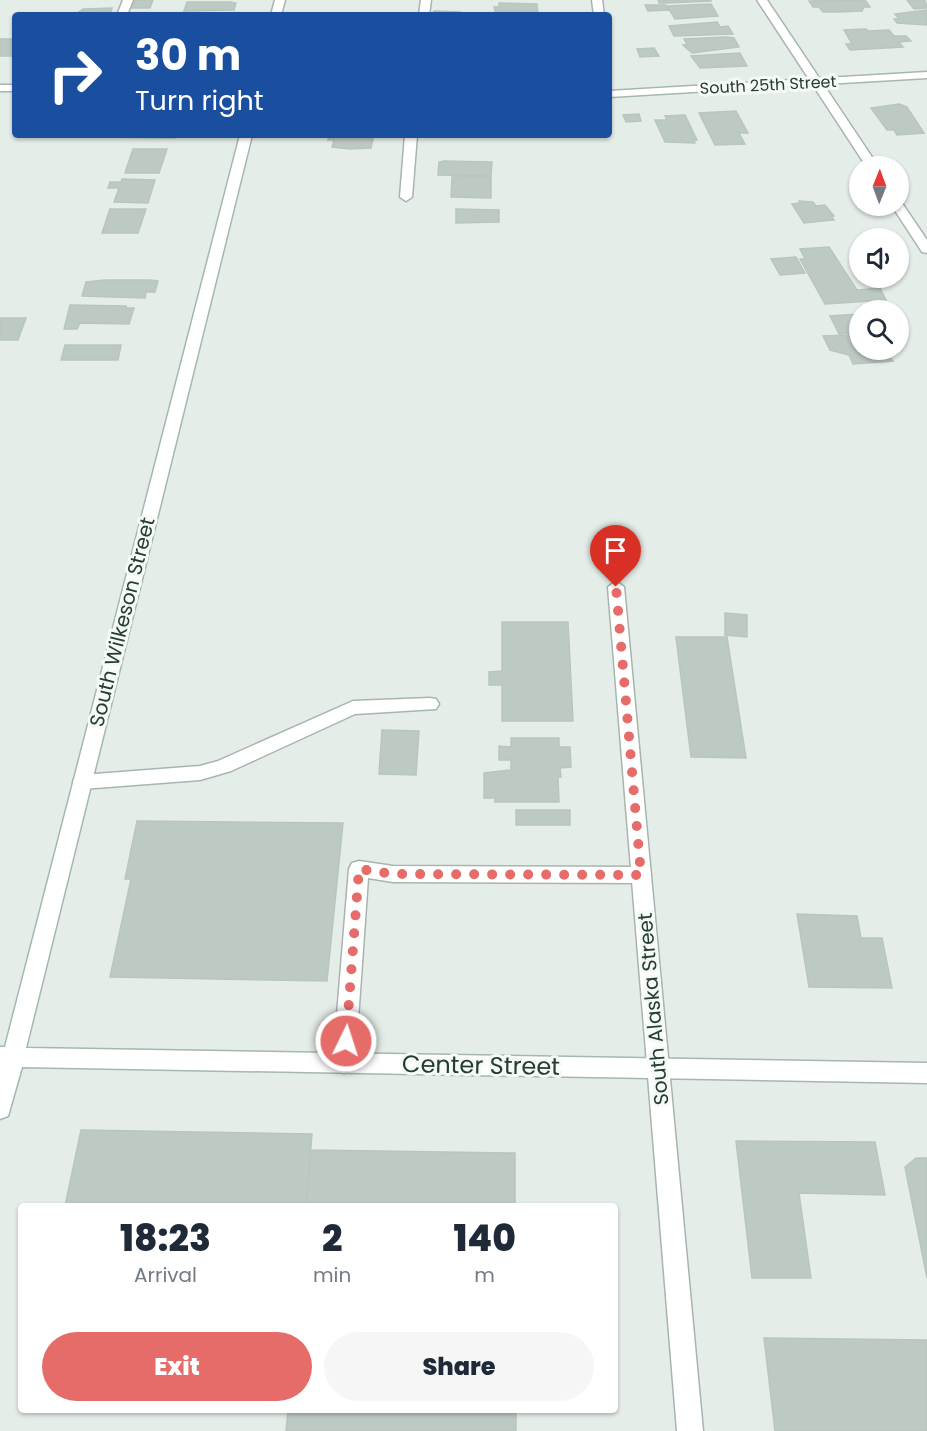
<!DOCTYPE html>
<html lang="en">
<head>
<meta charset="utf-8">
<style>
	body { margin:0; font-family:Poppins,sans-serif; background:#f6f6f7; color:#1f2937; height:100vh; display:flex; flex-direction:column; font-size:22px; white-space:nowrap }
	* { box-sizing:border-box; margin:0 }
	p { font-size:20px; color:#747a83 }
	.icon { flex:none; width:33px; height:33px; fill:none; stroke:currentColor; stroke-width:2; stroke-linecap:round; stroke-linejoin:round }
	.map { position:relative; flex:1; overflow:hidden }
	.drawer { position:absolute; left:18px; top:1203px; width:600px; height:210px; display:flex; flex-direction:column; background:#fff; border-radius:6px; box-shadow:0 2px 4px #0004 }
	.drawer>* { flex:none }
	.banner { position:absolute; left:12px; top:12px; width:600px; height:126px; border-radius:6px; box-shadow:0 2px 4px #0004; background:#1a4fa0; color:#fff; overflow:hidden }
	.needle { width:39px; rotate:1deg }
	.fabs { position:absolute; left:849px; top:156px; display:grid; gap:12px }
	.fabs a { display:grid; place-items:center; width:60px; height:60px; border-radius:50%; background:#fff; box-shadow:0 2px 4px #0004; font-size:30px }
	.pin { position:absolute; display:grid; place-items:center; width:51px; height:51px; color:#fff; margin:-62px -26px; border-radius:50% 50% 50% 0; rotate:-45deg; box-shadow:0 0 6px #0007 }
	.pin .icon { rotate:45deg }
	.me { position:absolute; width:66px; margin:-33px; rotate:4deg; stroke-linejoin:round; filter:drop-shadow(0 0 4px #0008) }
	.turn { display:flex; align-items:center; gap:21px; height:126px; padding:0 24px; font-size:27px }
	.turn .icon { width:78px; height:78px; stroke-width:2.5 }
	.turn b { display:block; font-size:42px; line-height:51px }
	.eta { display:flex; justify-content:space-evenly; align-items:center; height:102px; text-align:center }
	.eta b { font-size:36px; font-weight:800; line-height:42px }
	.primary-button { display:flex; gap:12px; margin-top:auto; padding:12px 24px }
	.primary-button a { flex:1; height:69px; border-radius:36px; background:#e66c6a; color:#fff; font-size:24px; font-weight:800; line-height:69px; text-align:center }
	.primary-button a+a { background:#f6f6f7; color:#1f2937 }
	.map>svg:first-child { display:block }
	.building { fill:#bdcac3; stroke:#b8c6bd; stroke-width:1.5 }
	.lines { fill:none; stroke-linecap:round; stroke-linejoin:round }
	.lane-casing { stroke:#a8b5ae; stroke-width:3 }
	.street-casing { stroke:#a8b5ae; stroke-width:3 }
	.secondary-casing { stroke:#a4b8ad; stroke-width:3 }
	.lane { fill:#fff; fill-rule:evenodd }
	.street { fill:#fff; fill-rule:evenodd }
	.secondary { fill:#fff; fill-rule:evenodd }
	.route { stroke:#e66c6a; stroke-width:10; stroke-dasharray:0 18 }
	.labels { text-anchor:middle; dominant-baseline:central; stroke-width:6; stroke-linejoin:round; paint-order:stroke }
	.far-street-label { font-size:16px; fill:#253d32; stroke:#f5faf6 }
	.street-label { font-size:20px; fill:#253d32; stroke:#f5faf6 }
	.near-street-label { font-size:24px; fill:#253d32; stroke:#f5faf6 }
</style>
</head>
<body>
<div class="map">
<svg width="927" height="1431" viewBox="0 0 927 1431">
	<rect width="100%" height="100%" fill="#e5ede8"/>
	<path class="building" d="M131,0H153L150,8H128Z
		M658,0H711V1L668,3H659Z
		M865,0L870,7H864L862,11L839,12H823L819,7H813L809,1Z
		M907,0H925L927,8L914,9Z
		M187,2H230L236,3L234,10L184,11Z
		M499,3L537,4L538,15H496L494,7H499Z
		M711,4L718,16L675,19L667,6Z
		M645,5H666L668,10L648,11Z
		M112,8L110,15H75L83,9Z
		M927,10V25L897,23L894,19H899L895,14Z
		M434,11L460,12L459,15H433Z
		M717,22L720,27L728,26L733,34L674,36L669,26Z
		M866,29L868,31L889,30L894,36H906L911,41L899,42L903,47L850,50L846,44H852L844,30Z
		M727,37L734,38L739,47L692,53L683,45H687L684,39Z
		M0,39H15V56H0Z
		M654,48L659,56L640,57L637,49Z
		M740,53L747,66L700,68L691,56Z
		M899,104L907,107L924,133L897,135L894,130H887L871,108Z
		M736,111L748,133H739L745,144L715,145L699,113Z
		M639,114L641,121L626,122L623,115Z
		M685,115L697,140H694L695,143L665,142L655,120H667L665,116Z
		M105,135H176L175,138L104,137Z
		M329,135H374L371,148L350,149L332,147L334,140H328Z
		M133,149H167L159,173H125Z
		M444,161L492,162L491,176L438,175L439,162Z
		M452,177H491V198L451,197Z
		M122,179L155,180L148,203L114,202L119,188H108L110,182H121Z
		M799,201L813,202L816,206L825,205L834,216H831L834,220L804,223L792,204L800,203Z
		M110,209H146L138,233H102Z
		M456,209L499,210V222L456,223Z
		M829,247L857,290L880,288L886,300L825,304L800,259H805L800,249Z
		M796,257L805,273L780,275L771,259Z
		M105,280H150L158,281L155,292H146L145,298L82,296L86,282Z
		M70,305L126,306V308H134L129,324L80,323L77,329H64Z
		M860,314V332L839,334L830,316Z
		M0,318H26L18,340H0Z
		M852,335L855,341L860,340V350H884L893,361L853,364L849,355L830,350L823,336Z
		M65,345H121L118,360H61Z
		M725,613L747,615V637L725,635Z
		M502,622H568L573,721H502V685H489V672L502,671Z
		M676,637H727L746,758L691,757Z
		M382,730L419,731L416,775L379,774Z
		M511,738H559V747H570L571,767L560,768L561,777H558L559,802H495V798H484V773L511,770V760H499V746L511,747Z
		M516,810H570V825H516Z
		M137,821L343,823L327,981L110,977L131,879H125Z
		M797,914L857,916L861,938H882L892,988L809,987Z
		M81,1130L312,1134L306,1206H65Z
		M736,1141L875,1142L885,1195L799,1193L811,1278H752Z
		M311,1150L515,1153V1206H306Z
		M916,1158H927V1278L905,1167Z
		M764,1338L927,1340V1431H775Z
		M288,1410H516V1431H286Z"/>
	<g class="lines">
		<defs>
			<path id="lane" d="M123,0H133L127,15H117Z
				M421,0H431L429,15H419Z
				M405,135H417L412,197L406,201L400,197Z
				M430,698L436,699L439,704L436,709L355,714L231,771L200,780L82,789L75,787L73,782L75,777L82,775L200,766L218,761L353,701Z
				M359,861L393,866L641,867L648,869L651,875L648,881L641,883L393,882L368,878L355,1063L352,1070L344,1073L336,1070L333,1063L349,869L352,863Z"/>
			<path id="street" d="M592,0H602L604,15H594Z
				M757,0H767L878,166H866Z
				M898,202L902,203L927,240V253L922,252L892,206H898Z
				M616,581L624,587L703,1431H677L608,587Z"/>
			<path id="secondary" d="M275,0H285L281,15H271Z
				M927,72V78L609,97V91Z
				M0,85H15V91H0Z
				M240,135H252L26,1048L927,1063V1083L22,1067L8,1116L0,1119V1047H5Z"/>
		</defs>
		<use href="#lane" class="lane-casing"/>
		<use href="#street" class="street-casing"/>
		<use href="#secondary" class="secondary-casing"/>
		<use href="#lane" class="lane"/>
		<use href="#street" class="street"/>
		<use href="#secondary" class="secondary"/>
	</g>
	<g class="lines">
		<path class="route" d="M346,1041L359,869L393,874L641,875L616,587"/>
	</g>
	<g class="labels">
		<g class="far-street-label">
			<text transform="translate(768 85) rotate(-3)">South 25th Street</text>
		</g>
		<g class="street-label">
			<text transform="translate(122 622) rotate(-76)">South Wilkeson Street</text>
			<text transform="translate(653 1009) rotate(-95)">South Alaska Street</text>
		</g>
		<g class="near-street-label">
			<text transform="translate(481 1065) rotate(1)">Center Street</text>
		</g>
	</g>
</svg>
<div class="fabs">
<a><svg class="needle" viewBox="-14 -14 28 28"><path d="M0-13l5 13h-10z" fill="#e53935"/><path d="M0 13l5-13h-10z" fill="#747a83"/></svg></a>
<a><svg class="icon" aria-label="sound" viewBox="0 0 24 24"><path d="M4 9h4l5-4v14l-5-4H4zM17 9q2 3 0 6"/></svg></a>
<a><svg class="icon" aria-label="search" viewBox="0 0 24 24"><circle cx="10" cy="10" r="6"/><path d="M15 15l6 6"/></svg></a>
</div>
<div class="pin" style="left:616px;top:587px;background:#d93025"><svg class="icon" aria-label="arrive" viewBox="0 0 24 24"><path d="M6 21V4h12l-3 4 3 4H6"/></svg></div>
<svg class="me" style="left:346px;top:1041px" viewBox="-20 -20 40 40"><circle r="17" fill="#e66c6a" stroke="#fff" stroke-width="3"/><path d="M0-11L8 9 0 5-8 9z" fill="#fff"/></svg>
<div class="banner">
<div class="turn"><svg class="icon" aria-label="right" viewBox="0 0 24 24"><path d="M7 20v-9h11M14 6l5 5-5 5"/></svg><div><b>30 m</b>Turn right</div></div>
</div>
<section class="drawer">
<div class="eta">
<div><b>18:23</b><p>Arrival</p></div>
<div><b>2</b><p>min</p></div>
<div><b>140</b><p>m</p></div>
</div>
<div class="primary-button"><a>Exit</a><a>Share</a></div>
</section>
</div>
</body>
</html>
